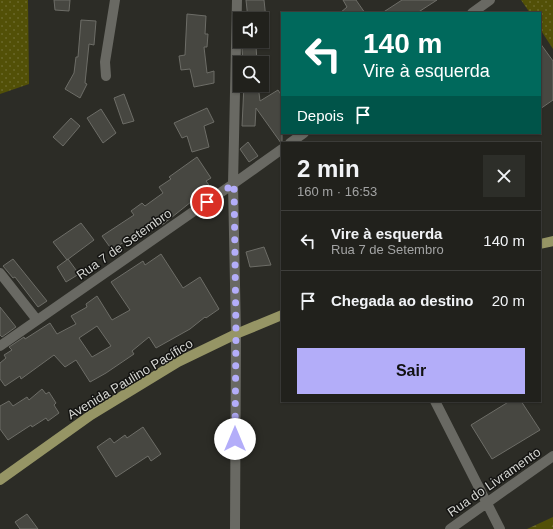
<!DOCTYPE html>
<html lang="pt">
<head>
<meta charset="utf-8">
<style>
	body { margin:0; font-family:Arial,sans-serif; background:#2d2e29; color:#f1f3f6; height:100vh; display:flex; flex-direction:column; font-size:15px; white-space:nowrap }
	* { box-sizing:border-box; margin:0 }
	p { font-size:13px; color:#a2a3a3 }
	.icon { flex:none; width:22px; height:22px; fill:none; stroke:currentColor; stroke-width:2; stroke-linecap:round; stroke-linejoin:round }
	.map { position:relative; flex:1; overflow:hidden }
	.sheet { position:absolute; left:281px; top:142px; width:260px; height:260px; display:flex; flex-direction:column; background:#21211c; border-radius:0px; box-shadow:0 1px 3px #0004,0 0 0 1px #3e3e3b }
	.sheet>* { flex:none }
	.banner { position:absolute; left:281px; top:12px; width:260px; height:122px; border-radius:0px; box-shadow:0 1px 3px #0004,0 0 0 1px #3e3e3b; background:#00695c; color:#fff; overflow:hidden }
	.buttons { position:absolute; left:233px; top:12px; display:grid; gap:8px }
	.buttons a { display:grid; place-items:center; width:36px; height:36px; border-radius:0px; background:#21211c; box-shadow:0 1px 3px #0004,0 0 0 1px #3e3e3b; font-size:20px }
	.pin { position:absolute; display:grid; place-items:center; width:34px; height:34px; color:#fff; margin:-17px; border:2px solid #fff; border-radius:50%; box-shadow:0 1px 4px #0007 }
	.me { position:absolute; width:44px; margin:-22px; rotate:0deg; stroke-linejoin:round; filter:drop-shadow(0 0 3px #0008) }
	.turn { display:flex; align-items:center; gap:14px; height:84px; padding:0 16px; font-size:18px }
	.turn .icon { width:52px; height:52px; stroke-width:2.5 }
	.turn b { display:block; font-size:28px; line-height:34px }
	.then { display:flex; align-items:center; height:38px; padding:0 16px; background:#0003; gap:8px; font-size:15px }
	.round { display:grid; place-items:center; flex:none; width:42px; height:42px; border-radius:0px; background:#2d2e29 }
	.overview { display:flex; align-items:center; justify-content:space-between; height:68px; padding:0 16px }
	h1 { font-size:24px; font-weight:600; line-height:30px }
	.button { display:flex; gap:8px; margin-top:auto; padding:8px 16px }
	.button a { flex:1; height:46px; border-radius:0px; background:#b3adf9; color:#111; font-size:16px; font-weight:600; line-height:46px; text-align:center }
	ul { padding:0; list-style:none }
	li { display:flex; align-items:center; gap:12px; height:60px; padding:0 16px; border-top:1px solid #3e3e3b }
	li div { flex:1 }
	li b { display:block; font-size:15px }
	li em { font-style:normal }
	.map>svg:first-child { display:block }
	.green { fill:url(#green-dots) }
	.forest { fill:url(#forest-firs) }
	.building { fill:#474741; stroke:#6d6d67; fill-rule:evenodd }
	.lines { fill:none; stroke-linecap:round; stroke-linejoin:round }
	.street { stroke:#696963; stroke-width:10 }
	.primary { stroke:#969565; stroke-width:10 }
	.route { stroke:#b3adf9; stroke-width:7; stroke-dasharray:0 12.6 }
	.labels { text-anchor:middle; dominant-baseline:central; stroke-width:3; stroke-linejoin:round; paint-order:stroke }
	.street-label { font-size:13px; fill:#d5d6d2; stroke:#141412 }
</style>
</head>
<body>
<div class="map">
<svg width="553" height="529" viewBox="0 0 553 529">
	<defs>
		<pattern id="green-dots" width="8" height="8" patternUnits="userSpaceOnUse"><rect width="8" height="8" fill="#525007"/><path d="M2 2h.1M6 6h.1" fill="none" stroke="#6a682a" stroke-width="1.8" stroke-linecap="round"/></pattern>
		<pattern id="forest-firs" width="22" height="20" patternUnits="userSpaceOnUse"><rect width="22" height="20" fill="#525007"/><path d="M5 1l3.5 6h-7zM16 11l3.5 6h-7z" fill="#6a682a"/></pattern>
	</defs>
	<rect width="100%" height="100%" fill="#2c2c26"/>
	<path class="green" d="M0,0H28L29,84L0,94Z
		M521,0H553V49L540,29V13H530Z"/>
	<path class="forest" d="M553,517V529H527Z"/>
	<path class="building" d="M54,0H70L69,11L55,10Z
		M246,0H264L266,19H248Z
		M343,0H356L365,13H340L347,7Z
		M402,0H437L417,13H382Z
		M187,14L206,16L205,34H208L207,47H204L207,73L214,71V83L194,87L190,69L181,70L179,56L185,55Z
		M81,20L96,21L94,45L89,44L85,83L87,84L80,98L65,89L74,73L76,57H78Z
		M540,43L553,61V100L540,109Z
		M256,46L257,62L243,63L242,48Z
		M244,85H258L260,101L278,90L282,96V143H281L256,108L255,126H242Z
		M124,94L134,121L123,124L114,98Z
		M207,108L214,122L204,126L209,147L192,152L187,136L182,138L174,123Z
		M101,109L116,133L103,143L87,118Z
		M71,118L80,126L63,146L53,137Z
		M248,142L258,156L249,162L240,149Z
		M197,157L211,178L206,181L209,185L199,192L201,194L162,225L161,223L149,233L145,228L112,250L102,236L134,215L131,211L142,203L145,206L163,193L159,187L171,179L169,177Z
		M81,223L94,240L67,260L53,242Z
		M264,247L271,265L250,267L246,252Z
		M161,254L183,288L200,277L219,309L206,318L205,317L190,329L156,348L149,337L132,351L134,354L106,373L90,382L76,360L65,367L54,355L21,379L20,376L5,386L0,379V363L6,358L4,355L12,350L9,347L24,337L25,339L50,323L57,334L76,324L71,316L87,307L86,304L97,296L112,320L130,310L111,282L143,261L145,265ZM97,326L111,346L92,357L79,338Z
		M13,259L47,301L38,307L15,277L13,278L3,266Z
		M68,259L79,274L66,282L57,267Z
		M0,307L16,327L2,337L0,335Z
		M42,389L46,394L49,392L56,403L54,405L59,413L48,421L46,418L32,427L31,425L8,440L0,429V406L9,401L13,406L27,397L29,400Z
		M510,401H521L540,430L492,459L471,425Z
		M143,427L161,454L151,461L148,456L116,477L97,447L110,438L114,443L125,435L127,438Z
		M27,514L38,529H20L15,522Z"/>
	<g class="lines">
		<path class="street" d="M472,13L490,0
			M106,76L105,62L115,0
			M290,143L304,133
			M0,273L37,320
			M0,346L233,184L282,149
			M435,401L500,529
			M235,529L236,334L233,184L237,0
			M450,529L553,456"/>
		<path class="primary" d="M540,244L553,241
			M0,480L91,415L178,362L236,334L282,315"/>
	</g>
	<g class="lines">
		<path class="route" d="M207,202L234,184L236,334L235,439"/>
	</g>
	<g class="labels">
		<g class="street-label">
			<text transform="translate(124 244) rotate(-35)">Rua 7 de Setembro</text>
			<text transform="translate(130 379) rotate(-31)">Avenida Paulino Pacífico</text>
			<text transform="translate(494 482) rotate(-35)">Rua do Livramento</text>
		</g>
	</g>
</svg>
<div class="buttons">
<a><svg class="icon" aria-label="sound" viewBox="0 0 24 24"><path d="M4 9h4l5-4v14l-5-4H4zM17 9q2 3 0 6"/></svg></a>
<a><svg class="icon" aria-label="search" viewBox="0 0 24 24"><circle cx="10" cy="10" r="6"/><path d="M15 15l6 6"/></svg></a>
</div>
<div class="pin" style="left:207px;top:202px;background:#d93025"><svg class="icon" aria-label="arrive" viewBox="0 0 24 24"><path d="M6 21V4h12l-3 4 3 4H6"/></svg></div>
<svg class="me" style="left:235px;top:439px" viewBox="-20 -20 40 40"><circle r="19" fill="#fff"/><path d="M0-13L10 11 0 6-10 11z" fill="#b3adf9"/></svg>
<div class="banner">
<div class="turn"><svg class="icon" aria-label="left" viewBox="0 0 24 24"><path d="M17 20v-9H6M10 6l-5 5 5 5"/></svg><div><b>140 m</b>Vire à esquerda</div></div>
<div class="then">Depois<svg class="icon" aria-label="arrive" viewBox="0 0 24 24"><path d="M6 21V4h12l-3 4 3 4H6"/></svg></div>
</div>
<section class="sheet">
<div class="overview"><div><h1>2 min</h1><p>160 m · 16:53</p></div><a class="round"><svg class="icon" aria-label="close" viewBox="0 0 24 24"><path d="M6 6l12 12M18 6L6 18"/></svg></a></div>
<ul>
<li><svg class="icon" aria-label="left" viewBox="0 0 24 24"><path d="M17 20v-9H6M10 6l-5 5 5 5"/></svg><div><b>Vire à esquerda</b><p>Rua 7 de Setembro</p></div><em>140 m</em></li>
<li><svg class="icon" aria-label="arrive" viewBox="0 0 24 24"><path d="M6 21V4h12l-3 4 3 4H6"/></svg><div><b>Chegada ao destino</b></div><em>20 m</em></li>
</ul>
<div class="button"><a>Sair</a></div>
</section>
</div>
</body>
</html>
